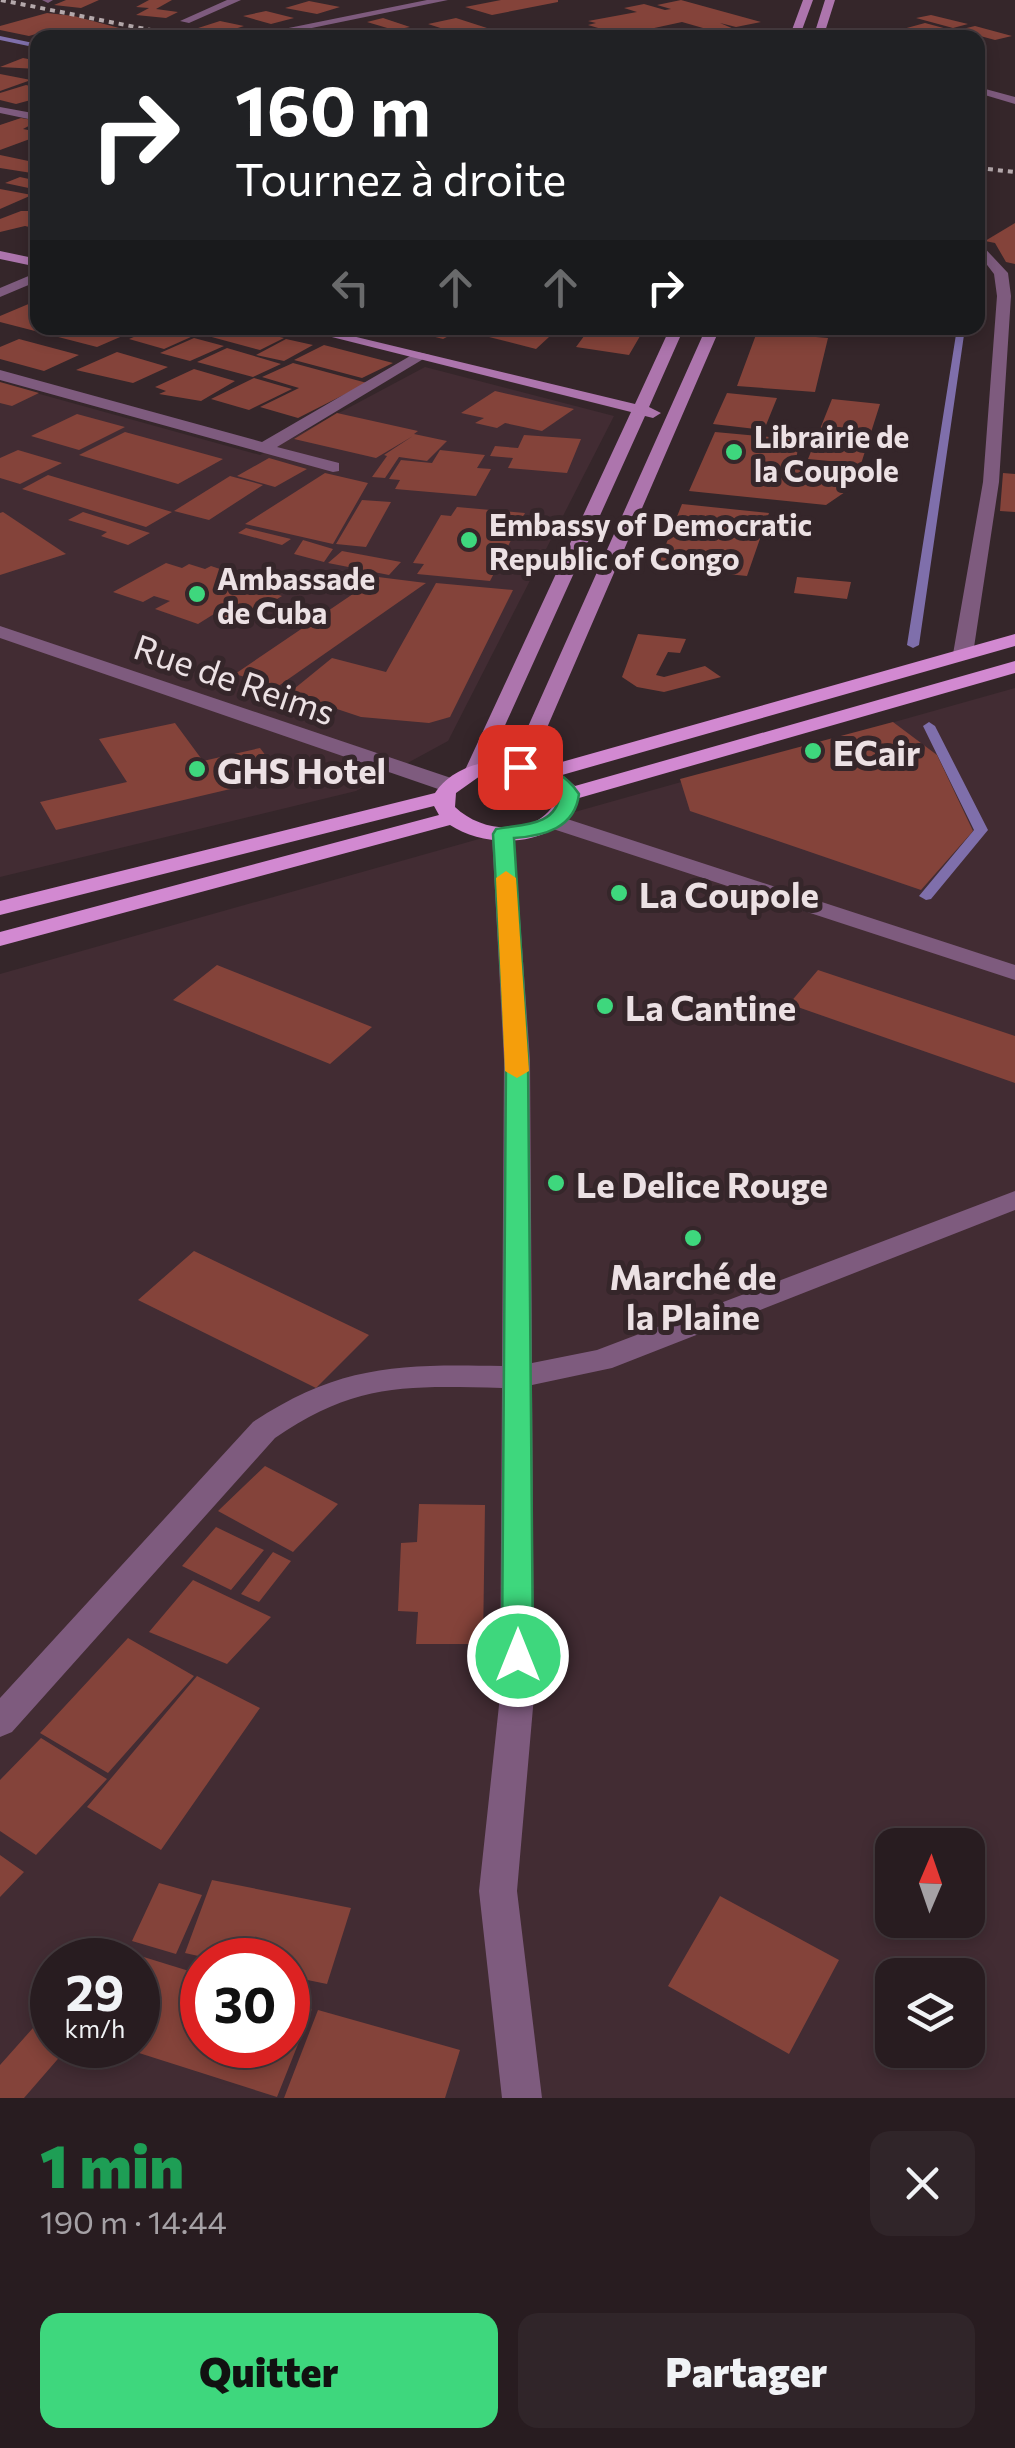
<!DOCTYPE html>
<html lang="fr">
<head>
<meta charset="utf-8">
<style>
	body { margin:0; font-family:Commissioner,sans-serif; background:#302529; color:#f1f3f6; height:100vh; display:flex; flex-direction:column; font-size:38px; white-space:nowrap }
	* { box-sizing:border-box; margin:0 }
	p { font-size:32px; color:#a5a1a5 }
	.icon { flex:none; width:55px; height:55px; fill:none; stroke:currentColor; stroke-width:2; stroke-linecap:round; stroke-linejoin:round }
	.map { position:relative; height:2098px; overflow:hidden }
	.side { display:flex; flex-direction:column; background:#281c20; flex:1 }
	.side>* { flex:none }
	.guide { position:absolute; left:30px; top:30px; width:955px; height:305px; border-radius:20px; box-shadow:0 5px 15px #0003,0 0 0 2px #443a3e; background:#202124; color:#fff; overflow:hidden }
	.needle { width:65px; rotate:2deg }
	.buttons { position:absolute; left:875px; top:1828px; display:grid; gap:20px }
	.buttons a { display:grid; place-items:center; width:110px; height:110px; border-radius:20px; background:#281c20; box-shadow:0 5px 15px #0003,0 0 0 2px #443a3e; font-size:50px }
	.speed { position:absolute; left:30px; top:1938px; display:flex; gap:20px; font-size:50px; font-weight:700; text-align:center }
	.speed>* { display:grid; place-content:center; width:130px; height:130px; border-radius:50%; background:#281c20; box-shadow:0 5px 15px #0003,0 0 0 2px #443a3e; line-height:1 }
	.speed small { font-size:25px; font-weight:400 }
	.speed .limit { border:15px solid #d22; background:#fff; color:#111 }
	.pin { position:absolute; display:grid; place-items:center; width:85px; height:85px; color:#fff; margin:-42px; border-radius:20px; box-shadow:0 5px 15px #0006 }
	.me { position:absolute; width:110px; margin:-55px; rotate:0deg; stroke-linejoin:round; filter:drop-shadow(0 0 8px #0008) }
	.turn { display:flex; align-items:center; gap:35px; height:210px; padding:0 40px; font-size:45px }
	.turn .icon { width:130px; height:130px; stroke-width:2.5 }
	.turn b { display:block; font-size:70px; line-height:85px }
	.lanes { display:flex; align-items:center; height:95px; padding:0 40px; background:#0003; justify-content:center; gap:50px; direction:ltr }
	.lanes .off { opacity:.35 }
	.round { display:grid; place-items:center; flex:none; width:105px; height:105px; border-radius:20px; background:#302529 }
	.head { display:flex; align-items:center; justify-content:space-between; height:170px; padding:0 40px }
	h1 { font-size:60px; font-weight:800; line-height:75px; color:#1e9e55 }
	.cta { display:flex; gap:20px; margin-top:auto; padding:20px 40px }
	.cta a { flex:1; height:115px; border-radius:20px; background:#3ed77d; color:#111; font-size:40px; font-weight:800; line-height:115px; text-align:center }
	.cta a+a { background:#302529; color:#f1f3f6 }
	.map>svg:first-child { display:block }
	.built { fill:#422c33; fill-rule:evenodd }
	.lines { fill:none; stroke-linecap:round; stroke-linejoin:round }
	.stream { fill:#7f6fab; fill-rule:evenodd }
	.building { fill:#84433a }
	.street { fill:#7e5b7e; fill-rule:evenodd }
	.secondary { fill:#ad75ad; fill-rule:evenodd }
	.primary { fill:#d289d1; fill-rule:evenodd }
	.rail { stroke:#b4a8ab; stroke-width:4; stroke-dasharray:5 5; stroke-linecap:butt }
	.route { fill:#3ed77d; stroke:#288c51; stroke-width:2.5 }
	.slow { fill:#f59e0b }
	.poi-dot { fill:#3ed77d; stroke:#35262a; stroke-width:4 }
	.labels { text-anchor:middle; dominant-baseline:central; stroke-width:10; stroke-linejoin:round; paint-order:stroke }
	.far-poi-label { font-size:30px; font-weight:bold; fill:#ece1e4; stroke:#35262a; text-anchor:start }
	.street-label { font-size:35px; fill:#ece1e4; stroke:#35262a }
	.poi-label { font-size:35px; font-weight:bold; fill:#ece1e4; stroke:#35262a; text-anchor:start }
</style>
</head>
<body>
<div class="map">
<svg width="1015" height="2098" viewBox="0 0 1015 2098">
	<rect width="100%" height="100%" fill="#35262a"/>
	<path class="built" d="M425,367L614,416L448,741L356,791L0,877V383L260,455Z
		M1015,688V2098H0V974ZM892,1845H968V1920H892ZM52,1960H138V2045H52ZM202,1960H288V2045H202ZM892,1975H968V2050H892Z"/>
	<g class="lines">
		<path class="stream" d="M0,36L38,44V48L0,40Z
			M957,328H965L919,645L913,648L907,645Z
			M929,722L935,726L988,830L931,899L926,900L919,896L974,830L923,726Z"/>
	</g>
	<path class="building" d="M66,0H99L81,8L54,5Z
		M149,0H172L156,9L178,12L166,18L136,15L149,8L136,7Z
		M501,0H558V2L492,15L465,7Z
		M681,0L761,22L736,27L720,23L734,29L717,32L682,22L622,35L588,25L596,23L588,21L637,12L624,8L644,4L665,10L671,9L657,5Z
		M309,1L340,7L317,14L285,8Z
		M266,11L294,18L271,24L243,16Z
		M47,13L74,16L138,33L121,38H38L71,31L57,28L29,36L0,30V26Z
		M931,15L968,24L953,28L916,18Z
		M383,18L410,27L394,30L367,22Z
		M456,18L487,28L518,35L450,38L459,34L428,24Z
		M220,21L244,26L219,34L195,29Z
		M925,23L951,30L921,38H870Z
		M975,26L1012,36L995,40L958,30Z
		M23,58L38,61V69L0,67Z
		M0,74L31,80L0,91Z
		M26,85L38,88V98L16,104L0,100V93Z
		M21,118L38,121L23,129L38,132V136L0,150V125Z
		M0,155L38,163V174L0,168Z
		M20,177L38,181V190L5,183Z
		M0,189L32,195L0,209Z
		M21,211H38V229L25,226L0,232V219Z
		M1015,223V264L1006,262L995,243L985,241Z
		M38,300V328H141L97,347L0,322V316Z
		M155,328H211L164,349L129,339Z
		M226,328H242L284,338L260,350L208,336Z
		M401,328H464L443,339Z
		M504,328L502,331L509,332L511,328H552L549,334L517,332L549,337L536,349L485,336Z
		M590,328H623L643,331L629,355L576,347Z
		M866,328H909L905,337L864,333Z
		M757,332L828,338L815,392L737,386Z
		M194,338L224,346L190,361L160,353Z
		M19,339L79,355L44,371L0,359V347Z
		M286,339L313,345L284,361L256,355Z
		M324,345L393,363L362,378L294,360Z
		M227,348L281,364L253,377L197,362Z
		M117,352L168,367L133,383L76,370Z
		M293,363L367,383L298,418L260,407L299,388L262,377Z
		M194,369L235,381L201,401L159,394L166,391L155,387Z
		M254,378L292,389L249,410L211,399Z
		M0,382L39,393L12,406L0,403Z
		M495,391L574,409L542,431L505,423L497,428L475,423L484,418L461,413Z
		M727,393L777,398L764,430L713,424Z
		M832,399L880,404L861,464L808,459Z
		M337,413L418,431L414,434L447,441L427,461L399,457L385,478L372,477L387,456L384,455L413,436L376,458L294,439Z
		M77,414L125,427L79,450L31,436Z
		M125,432L223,459L178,484L79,455Z
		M715,432L801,440L795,461L835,465L833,472L807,470V476L844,480L845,492L826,505L689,491Z
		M524,435L581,439L567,473L508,468L513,458L490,456L495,446L518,448Z
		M18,450L62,463L20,484L0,478V458Z
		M440,450L485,455L477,468L491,469L476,496L395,489L400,480L389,479L401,460L432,463Z
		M269,458L307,469L275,487L237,476Z
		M325,473L368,483L333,544L245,524Z
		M1003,473L1015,474V512L1000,511Z
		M48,475L172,512L146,527L22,489Z
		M230,476L263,485L209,520L174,511Z
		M362,500L391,502L366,547L336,544Z
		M682,504L769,513L747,576L657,567Z
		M457,507L525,513L490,581L417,574L424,564L413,563L441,515L451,516Z
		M3,512L66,554L0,575V513Z
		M83,512L150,533L128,545L101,536L107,532L68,520Z
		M246,528L291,539L282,545L238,533Z
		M303,540L333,549L324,562L294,554Z
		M342,551L401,562L389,575L328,563Z
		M166,563L182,568L189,564L205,569L211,566L229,572L221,577L282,596L234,625L214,614L198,624L155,609L170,601L154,596L143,602L113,592Z
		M378,577L426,583L277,687L235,674Z
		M797,577L851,582L847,599L794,593Z
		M436,583L513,590L450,717L429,723L361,717L289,693L332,658L386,672Z
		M638,634L686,639L680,653L668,652L656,675L664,677L705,666L721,677L664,692L637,687L622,677Z
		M893,722L937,755L973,831L921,890L690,811L680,779Z
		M175,723L203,761L260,748L282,777L56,830L40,802L127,782L99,739Z
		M217,965L372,1027L330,1064L173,1000Z
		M818,970L1015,1036V1083L789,1004Z
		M194,1251L369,1335L316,1388L138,1300Z
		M265,1466L338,1504L293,1552L218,1511Z
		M419,1504L485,1505L483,1644H416L418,1612L398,1611L401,1543L417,1542Z
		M216,1527L264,1550L231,1590L182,1566Z
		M273,1552L291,1561L259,1602L241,1594Z
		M193,1580L271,1617L227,1664L149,1632Z
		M128,1638L194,1676L108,1773L40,1733Z
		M197,1676L260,1708L161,1850L87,1807Z
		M41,1738L107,1779L36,1855L0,1831V1780Z
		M0,1855L24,1872L0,1897Z
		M212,1880L351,1908L327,1984L288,1976V1960H216L185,1953Z
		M159,1883L202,1895L176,1954L132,1941Z
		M720,1896L839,1960L789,2054L668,1986Z
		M85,1948L115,1957L113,1960H78Z
		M121,1950L202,1975V2045H288V2002L312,2009L277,2097L117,2046L138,2045V1960H116Z
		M49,2010L52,2013V2045H70L24,2098H0V2065Z
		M318,2010L460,2050L445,2098H284Z"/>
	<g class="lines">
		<path class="street" d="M42,0H53L48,3Z
			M227,0H241L189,23L180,21Z
			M427,0H448L263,38H239Z
			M978,87L1015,97V104L978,93Z
			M0,107L38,114V121L0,113Z
			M978,241L1008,273L1011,296L999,482L973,654L963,660L953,654L983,482L997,296L994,274L978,253Z
			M38,272V281L0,297V288Z
			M417,352L430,355L277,447L339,463V471L333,472L0,380V370L262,442Z
			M0,626L457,780L460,785L457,790H441L0,638Z
			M555,815L1015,965V980L547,827L544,822L547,817Z
			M503,827L514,834L530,1060L532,1363L597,1350L1015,1191V1210L612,1368L532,1385L534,1696L517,1891L542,2098H502L479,1891L500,1696L502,1388C408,1386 356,1382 275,1438L12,1732L0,1737V1698L253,1422C340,1364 402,1364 502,1366L504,1060L492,834Z"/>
		<path class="secondary" d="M803,0H813L799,38H789Z
			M825,0H835L823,38H813Z
			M0,251L38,259V267L0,259Z
			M296,328H319L635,404L670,328H684L649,407L661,413L653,418L645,416L483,774L476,776L465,770L631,412Z
			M706,328H720L530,767L520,773L513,771L510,767Z"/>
		<path class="primary" d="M1015,634V646L562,775L575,786L1015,661V673L579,798C562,847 489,851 450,825L0,946V932L439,815L434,806L0,915V901L435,793C459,758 507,756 544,767ZM520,773L541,780L559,794C544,837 485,836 455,807L456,793L480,776Z"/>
		<path class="rail" d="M1,0L190,38
			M978,168L1015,172"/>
	</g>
	<path class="route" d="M520,761C546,768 564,771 579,794C575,828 544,836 514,838L528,1060L533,1656L528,1665L518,1668L507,1665L502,1656L506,1060L493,834L496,829C522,824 556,827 560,794L539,777L514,771V763Z"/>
	<path class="slow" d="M506,871L516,878L529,1071L517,1078L505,1071L496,878Z"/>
	<g class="poi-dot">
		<circle cx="734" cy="452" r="10"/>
		<circle cx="469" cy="540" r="10"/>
		<circle cx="197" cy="594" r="10"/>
		<circle cx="813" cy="751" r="10"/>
		<circle cx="197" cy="769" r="10"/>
		<circle cx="619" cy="893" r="10"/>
		<circle cx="605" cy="1006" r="10"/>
		<circle cx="556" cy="1183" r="10"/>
		<circle cx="693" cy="1238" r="10"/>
	</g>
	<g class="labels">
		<g class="far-poi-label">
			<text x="754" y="435">Librairie de<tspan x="754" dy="34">la Coupole</tspan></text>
			<text x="489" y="523">Embassy of Democratic<tspan x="489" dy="34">Republic of Congo</tspan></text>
			<text x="217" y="577">Ambassade<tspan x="217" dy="34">de Cuba</tspan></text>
		</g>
		<g class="street-label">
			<text transform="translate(235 678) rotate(19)">Rue de Reims</text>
		</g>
		<g class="poi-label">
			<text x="833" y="751">ECair</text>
			<text x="217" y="769">GHS Hotel</text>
			<text x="639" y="893">La Coupole</text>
			<text x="625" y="1006">La Cantine</text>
			<text x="576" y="1183">Le Delice Rouge</text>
			<text x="693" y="1275" text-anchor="middle">Marché de<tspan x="693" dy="40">la Plaine</tspan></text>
		</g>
	</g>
</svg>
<div class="buttons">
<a><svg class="needle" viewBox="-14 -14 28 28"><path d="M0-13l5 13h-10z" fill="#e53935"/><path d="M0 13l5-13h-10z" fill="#a5a1a5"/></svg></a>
<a><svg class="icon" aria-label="layers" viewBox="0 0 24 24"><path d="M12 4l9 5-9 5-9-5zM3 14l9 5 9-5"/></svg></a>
</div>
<div class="speed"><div>29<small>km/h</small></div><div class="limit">30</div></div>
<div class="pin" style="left:520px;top:767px;background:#d93025"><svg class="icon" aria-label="arrive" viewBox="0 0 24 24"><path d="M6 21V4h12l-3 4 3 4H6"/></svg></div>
<svg class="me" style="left:518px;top:1656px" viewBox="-20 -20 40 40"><circle r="17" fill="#3ed77d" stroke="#fff" stroke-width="3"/><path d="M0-11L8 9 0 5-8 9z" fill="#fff"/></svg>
<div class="guide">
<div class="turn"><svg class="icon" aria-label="right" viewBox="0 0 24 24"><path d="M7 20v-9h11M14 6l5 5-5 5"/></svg><div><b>160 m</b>Tournez à droite</div></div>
<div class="lanes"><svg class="icon off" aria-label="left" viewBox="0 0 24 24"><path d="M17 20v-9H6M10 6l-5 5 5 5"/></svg><svg class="icon off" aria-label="ahead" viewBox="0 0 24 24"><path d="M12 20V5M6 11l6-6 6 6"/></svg><svg class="icon off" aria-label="ahead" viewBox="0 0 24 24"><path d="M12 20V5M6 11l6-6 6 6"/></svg><svg class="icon" aria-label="right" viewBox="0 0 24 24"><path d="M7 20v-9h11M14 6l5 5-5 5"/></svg></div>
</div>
</div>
<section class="side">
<div class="head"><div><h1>1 min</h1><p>190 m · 14:44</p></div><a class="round"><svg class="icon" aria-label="close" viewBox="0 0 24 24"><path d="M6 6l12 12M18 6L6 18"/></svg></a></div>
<div class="cta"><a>Quitter</a><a>Partager</a></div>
</section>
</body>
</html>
